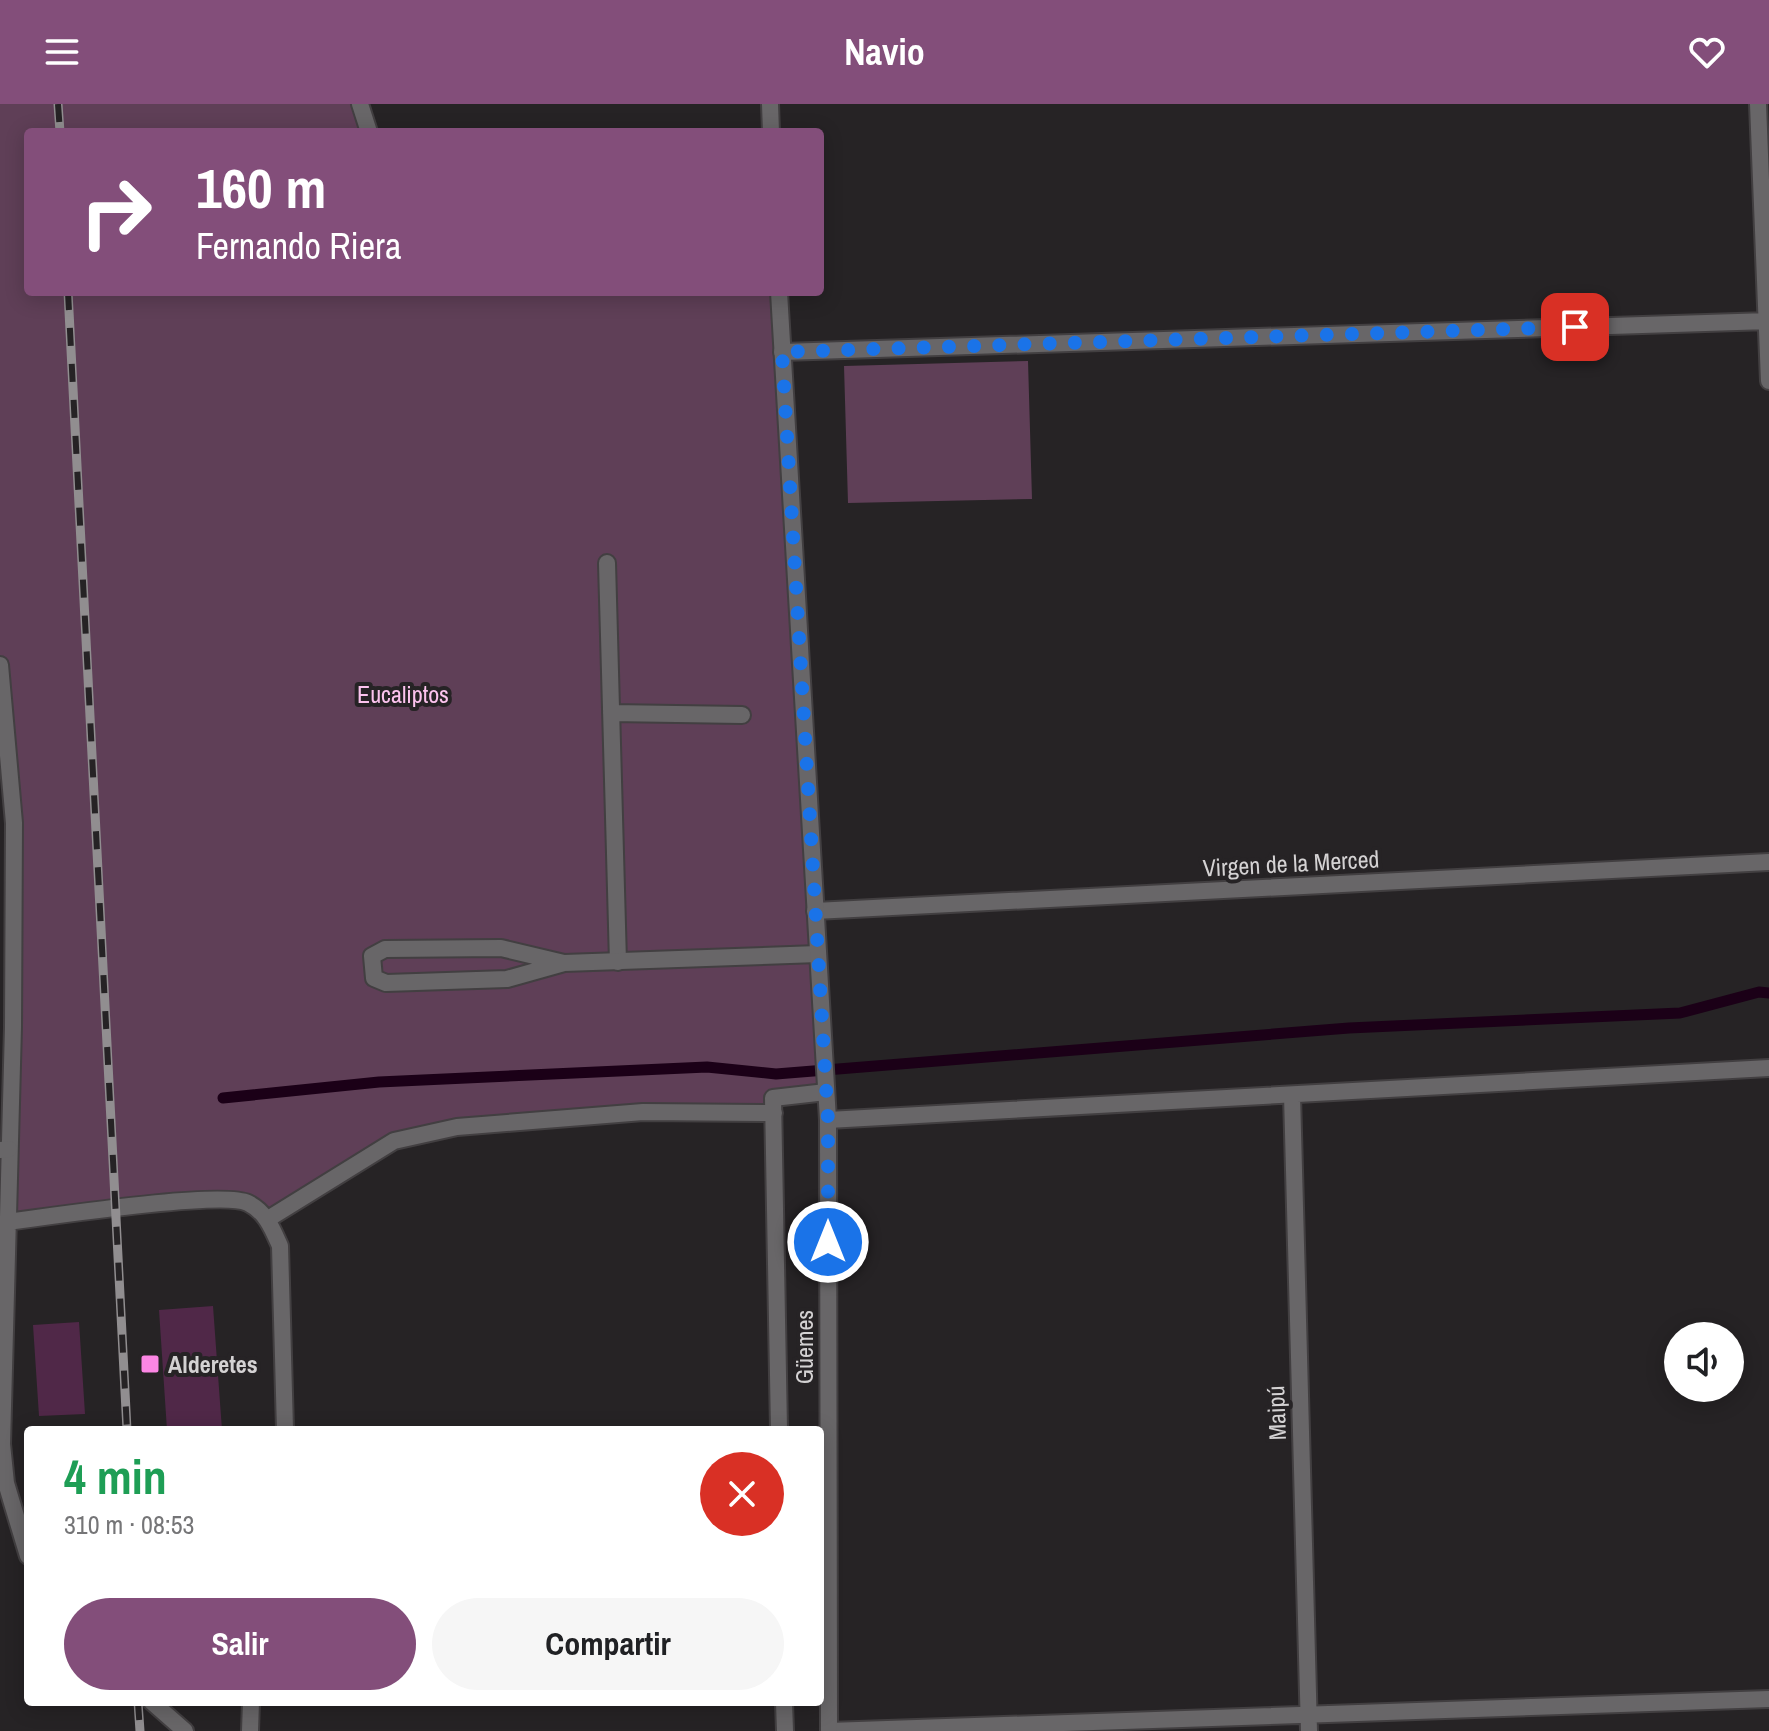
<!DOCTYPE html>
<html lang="es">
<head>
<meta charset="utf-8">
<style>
	body { margin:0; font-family:"Archivo Narrow",sans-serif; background:#f6f6f6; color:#202124; height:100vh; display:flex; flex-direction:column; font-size:30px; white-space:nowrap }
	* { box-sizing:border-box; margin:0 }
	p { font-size:26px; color:#757577 }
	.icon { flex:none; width:44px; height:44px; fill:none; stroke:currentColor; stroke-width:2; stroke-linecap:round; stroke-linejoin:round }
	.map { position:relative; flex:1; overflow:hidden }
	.details { position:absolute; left:24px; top:1322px; width:800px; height:280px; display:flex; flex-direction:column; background:#fff; border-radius:8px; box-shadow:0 4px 20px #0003 }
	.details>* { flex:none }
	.top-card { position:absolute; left:24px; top:24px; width:800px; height:168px; border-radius:8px; box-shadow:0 4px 20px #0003; background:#834e7a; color:#fff; overflow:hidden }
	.buttons { position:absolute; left:1664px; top:1218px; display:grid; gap:16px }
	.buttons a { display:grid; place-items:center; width:80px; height:80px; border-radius:50%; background:#fff; box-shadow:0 4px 20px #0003; font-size:40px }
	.pin { position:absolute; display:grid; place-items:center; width:68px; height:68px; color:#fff; margin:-34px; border-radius:16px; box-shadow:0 4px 12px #0006 }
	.me { position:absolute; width:88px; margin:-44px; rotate:0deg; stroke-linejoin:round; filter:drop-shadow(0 0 6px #0008) }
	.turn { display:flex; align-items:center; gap:28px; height:168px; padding:0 40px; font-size:36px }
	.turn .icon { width:104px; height:104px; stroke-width:2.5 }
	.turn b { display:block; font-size:56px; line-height:68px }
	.round { display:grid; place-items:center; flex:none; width:84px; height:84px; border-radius:42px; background:#f6f6f6 }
	.overview { display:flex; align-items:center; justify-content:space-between; height:136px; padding:0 40px }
	h1 { font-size:48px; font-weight:800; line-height:60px; color:#1e9e55 }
	.button { display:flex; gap:16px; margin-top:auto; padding:16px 40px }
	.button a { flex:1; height:92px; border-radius:48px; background:#834e7a; color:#fff; font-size:32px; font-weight:800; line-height:92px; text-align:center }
	.button a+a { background:#f6f6f6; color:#202124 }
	header { display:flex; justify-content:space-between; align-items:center; height:104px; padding:0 40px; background:#834e7a; color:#fff; font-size:36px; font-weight:800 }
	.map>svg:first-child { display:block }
	.green { fill:#5f3f57 }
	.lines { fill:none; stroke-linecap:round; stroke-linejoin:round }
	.stream { stroke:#1b0017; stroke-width:11 }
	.building { fill:#502848 }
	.service-casing { stroke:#423f41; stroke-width:20 }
	.minor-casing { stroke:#423f41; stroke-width:20 }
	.tertiary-casing { stroke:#423f41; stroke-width:20 }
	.service { stroke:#686668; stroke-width:16 }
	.minor { stroke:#686668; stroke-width:16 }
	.tertiary { stroke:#686668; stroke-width:16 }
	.rail-casing { stroke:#918e90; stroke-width:9 }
	.rail { stroke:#262325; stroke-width:6; stroke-dasharray:18; stroke-linecap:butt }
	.route { stroke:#1a73e8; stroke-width:14; stroke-dasharray:0 25.2 }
	.poi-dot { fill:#fc86e4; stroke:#262325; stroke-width:3 }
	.labels { text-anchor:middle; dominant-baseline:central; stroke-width:8; stroke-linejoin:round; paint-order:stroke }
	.park-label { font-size:24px; fill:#fcc3ee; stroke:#262325 }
	.street-label { font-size:24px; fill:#d4d2d3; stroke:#262325 }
	.poi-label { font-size:24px; font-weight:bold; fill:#d4d2d3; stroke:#262325; text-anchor:start }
</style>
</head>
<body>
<header><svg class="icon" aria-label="menu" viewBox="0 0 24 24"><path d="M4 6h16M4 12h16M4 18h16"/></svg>Navio<svg class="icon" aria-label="heart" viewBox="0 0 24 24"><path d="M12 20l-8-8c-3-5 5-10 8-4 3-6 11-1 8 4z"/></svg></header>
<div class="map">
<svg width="1769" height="1627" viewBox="0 0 1769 1627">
	<rect width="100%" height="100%" fill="#262325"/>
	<path class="green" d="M0,0H360L369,28H28V188H779L826,988L773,994L774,1009L643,1008L394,1037L268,1115L246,1098L7,1118L13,813L0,561Z
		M1028,257L1032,395L848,399L844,262Z"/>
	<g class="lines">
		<path class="stream" d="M223,994L379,978L707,963L776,970L1349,924L1680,909L1759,888L1769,889"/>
	</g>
	<path class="building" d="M213,1202L222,1326H167L159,1206Z
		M79,1218L85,1310L39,1312L33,1221Z"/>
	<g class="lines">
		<defs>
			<path id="service" d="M607,459L618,858
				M0,561L14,719L13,923L2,1340L6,1379L28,1452
				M611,609L742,611
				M268,1115L394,1037L457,1023L643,1008L774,1009
				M7,1118C47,1113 221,1086 248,1099C266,1108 272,1124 280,1142L285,1326
				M779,1326L773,994L826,988
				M152,1598L185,1627
				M784,1598L785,1627
				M250,1627L251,1598"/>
			<path id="minor" d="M360,0L369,28
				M1758,0L1769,277
				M782,248L1769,217
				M815,807L1769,758
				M564,859L501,844L385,845L372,852L374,874L386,879L507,875L564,859L818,850
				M1292,991L1309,1627
				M828,1016L1769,964
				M0,1046L9,1045
				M829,1627L1769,1595"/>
			<path id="tertiary" d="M770,0L771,28
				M779,188L828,1016L829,1627"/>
		</defs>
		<use href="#service" class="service-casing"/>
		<use href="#minor" class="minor-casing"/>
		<use href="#tertiary" class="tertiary-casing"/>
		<use href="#service" class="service"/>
		<use href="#minor" class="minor"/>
		<use href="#tertiary" class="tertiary"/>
		<defs>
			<path id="rail" d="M58,0L60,28
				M68,188L127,1326
				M138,1598L140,1627"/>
		</defs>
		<use href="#rail" class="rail-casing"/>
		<use href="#rail" class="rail"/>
	</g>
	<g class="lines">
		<path class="route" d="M828,1138V1016L782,248L1575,223"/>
	</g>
	<rect class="poi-dot" x="140" y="1250" width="20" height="20" rx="4"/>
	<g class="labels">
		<g class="park-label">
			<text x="403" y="590">Eucaliptos</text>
		</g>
		<g class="street-label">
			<text transform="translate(1291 759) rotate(-3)">Virgen de la Merced</text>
			<text transform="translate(804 1243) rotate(-90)">Güemes</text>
			<text transform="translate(1276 1309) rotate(-92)">Maipú</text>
		</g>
		<g class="poi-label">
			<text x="168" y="1260">Alderetes</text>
		</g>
	</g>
</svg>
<div class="buttons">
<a><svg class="icon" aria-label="sound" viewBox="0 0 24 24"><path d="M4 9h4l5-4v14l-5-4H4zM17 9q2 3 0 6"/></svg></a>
</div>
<div class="pin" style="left:1575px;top:223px;background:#d93025"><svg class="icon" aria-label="arrive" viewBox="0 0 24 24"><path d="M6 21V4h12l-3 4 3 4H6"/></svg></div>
<svg class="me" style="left:828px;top:1138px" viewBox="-20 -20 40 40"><circle r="17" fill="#1a73e8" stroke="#fff" stroke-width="3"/><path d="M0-11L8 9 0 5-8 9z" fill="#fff"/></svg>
<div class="top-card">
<div class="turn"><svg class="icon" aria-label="right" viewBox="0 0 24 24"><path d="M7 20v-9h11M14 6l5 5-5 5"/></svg><div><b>160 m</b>Fernando Riera</div></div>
</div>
<section class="details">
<div class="overview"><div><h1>4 min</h1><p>310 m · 08:53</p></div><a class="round" style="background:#d93025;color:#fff"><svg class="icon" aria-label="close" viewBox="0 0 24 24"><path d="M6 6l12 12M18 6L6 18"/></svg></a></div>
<div class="button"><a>Salir</a><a>Compartir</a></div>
</section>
</div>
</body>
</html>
